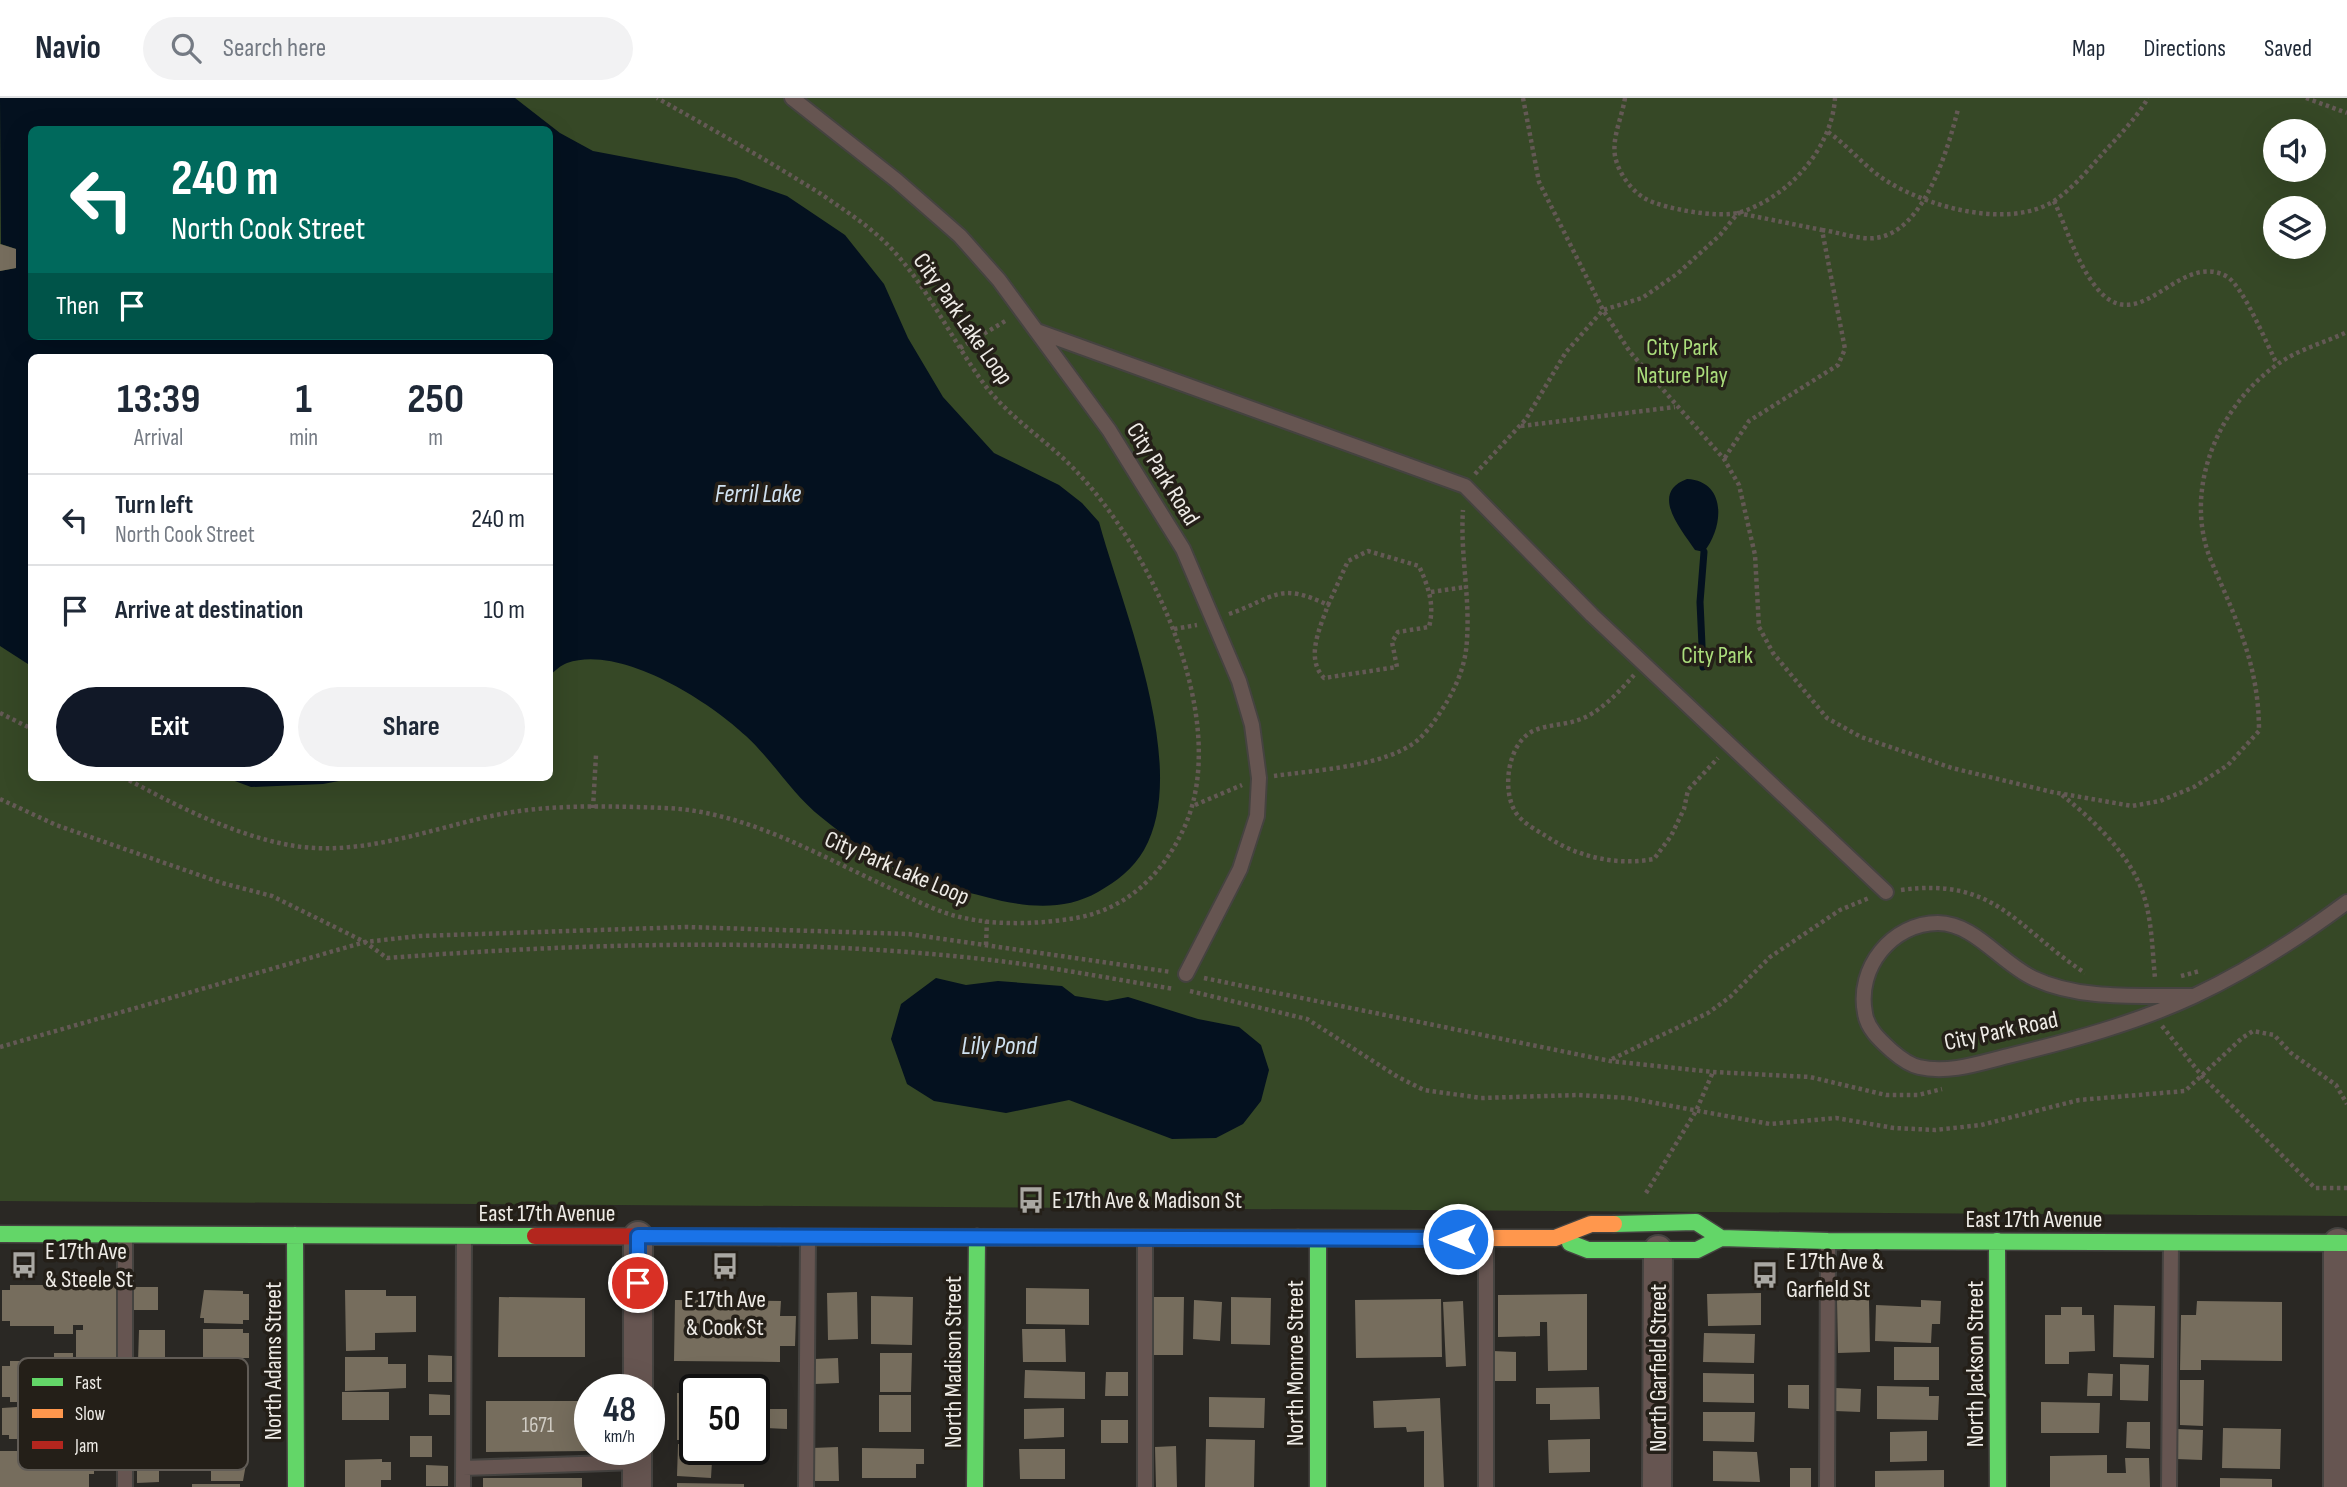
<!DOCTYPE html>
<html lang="en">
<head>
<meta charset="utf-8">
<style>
	body { margin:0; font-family:"Sofia Sans Condensed",sans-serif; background:#f2f2f3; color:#1f2937; height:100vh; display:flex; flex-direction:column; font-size:26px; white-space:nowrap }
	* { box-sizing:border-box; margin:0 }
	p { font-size:23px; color:#747a83 }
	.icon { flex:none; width:38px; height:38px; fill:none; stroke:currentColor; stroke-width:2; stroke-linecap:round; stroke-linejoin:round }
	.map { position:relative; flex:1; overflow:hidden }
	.drawer { position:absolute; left:28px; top:256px; width:525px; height:427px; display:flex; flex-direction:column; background:#fff; border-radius:10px; box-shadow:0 7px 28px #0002 }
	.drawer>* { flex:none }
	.hud { position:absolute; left:28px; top:28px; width:525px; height:214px; border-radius:10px; box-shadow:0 7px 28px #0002; background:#00695c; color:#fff; overflow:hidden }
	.fabs { position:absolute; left:2263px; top:21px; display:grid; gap:14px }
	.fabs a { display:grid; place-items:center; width:63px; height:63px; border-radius:50%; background:#fff; box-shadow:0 7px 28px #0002; font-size:35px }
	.speed { position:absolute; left:574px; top:1276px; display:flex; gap:14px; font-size:35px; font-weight:700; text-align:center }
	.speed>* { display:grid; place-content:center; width:91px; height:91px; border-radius:50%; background:#fff; box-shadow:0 7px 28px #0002; line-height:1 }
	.speed small { font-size:18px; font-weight:400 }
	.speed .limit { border:4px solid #111; border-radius:10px; background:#fff; color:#111 }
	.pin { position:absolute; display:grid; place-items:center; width:60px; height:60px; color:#fff; margin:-30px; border:4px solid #fff; border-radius:50%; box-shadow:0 2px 7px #0007 }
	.me { position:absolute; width:77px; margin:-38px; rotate:270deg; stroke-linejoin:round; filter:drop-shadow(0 0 5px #0008) }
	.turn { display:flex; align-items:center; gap:24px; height:147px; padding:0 28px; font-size:32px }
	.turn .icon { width:91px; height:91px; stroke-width:2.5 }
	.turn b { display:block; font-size:49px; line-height:60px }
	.then { display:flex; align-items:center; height:66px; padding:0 28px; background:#0003; gap:14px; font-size:26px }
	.eta { display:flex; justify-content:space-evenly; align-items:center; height:119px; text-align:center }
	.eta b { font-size:42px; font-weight:700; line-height:49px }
	.action { display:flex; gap:14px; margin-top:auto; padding:14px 28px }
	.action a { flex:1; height:80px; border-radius:42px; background:#111827; color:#fff; font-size:28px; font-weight:700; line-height:80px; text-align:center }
	.action a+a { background:#f2f2f3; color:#1f2937 }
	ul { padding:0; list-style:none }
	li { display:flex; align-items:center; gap:21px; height:91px; padding:0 28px; border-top:2px solid #e0e1e3 }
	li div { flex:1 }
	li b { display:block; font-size:26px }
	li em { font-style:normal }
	header { display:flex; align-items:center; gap:42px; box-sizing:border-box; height:98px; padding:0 35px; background:#fff; border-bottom:2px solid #e0e1e3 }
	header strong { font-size:33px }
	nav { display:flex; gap:38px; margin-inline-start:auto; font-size:24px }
	.search { width:490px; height:63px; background:#f2f2f3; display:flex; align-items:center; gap:18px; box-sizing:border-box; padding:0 24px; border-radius:38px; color:#747a83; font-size:26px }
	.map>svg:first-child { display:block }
	.green { fill:#364826; fill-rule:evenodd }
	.water { fill:#04111f; fill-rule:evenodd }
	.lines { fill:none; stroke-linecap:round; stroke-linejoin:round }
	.stream { stroke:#04111f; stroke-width:7 }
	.building { fill:#766d5d }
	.lane-casing { stroke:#454340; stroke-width:18 }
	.street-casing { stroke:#454340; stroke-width:32 }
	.fast-casing { stroke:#454340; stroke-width:19 }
	.slow-casing { stroke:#454340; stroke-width:19 }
	.jam-casing { stroke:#454340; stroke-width:19 }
	.path { stroke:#645955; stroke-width:4.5; stroke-dasharray:3.5 3.5; stroke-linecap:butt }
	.lane { stroke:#665551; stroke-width:14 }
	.street { stroke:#665551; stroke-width:28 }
	.fast { stroke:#63d668; stroke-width:16 }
	.slow { stroke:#ff974d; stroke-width:16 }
	.jam { stroke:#b3261e; stroke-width:16 }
	.route-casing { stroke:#114b97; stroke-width:18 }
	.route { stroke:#1a73e8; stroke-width:12 }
	.labels { text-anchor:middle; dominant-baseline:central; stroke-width:7; stroke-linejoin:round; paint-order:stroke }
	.number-label { font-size:21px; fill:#d0ccc4 }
	.street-label { font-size:24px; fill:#eeebe6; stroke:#241f18 }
	.park-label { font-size:24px; fill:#abdd7c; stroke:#241f18 }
	.poi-label { font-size:24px; fill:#eeebe6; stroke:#241f18; text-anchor:start }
	.water-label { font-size:26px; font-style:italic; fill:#d0e2f1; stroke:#241f18 }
	.key { fill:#241f18; stroke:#615c56; stroke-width:2 }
	.key-label { font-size:19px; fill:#eeebe6 }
</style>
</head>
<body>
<header>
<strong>Navio</strong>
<div class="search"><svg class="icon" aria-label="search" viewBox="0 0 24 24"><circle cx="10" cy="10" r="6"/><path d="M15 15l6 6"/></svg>Search here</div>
<nav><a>Map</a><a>Directions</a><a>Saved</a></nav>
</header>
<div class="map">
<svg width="2347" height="1389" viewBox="0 0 2347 1389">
	<rect width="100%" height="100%" fill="#2a2824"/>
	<path class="green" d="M0,0H2347V1118L0,1103ZM32,32H550V238H32ZM2275,33H2314V72H2275ZM2275,110H2314V149H2275ZM32,259H550V679H32Z"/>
	<path class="water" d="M0,0H515L560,35L593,53L736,80L787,98L845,137L884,186L908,240L943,299L994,355L1059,387L1082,405L1099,424C1122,509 1191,670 1144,752C1133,771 1117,783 1098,794C1063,814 1023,809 986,799C961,792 932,789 909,778C879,763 848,741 821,719C793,697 773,663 746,638C709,603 620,546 567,565C561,567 555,573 550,577V259H32L31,568L0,548V173L16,170V151L1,146ZM32,32H550V238H32Z
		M1687,381C1727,383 1724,429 1704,454L1695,452C1681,431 1649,395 1687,381Z
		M224,679H360L323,686L251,689Z
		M936,880L966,887L998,883L1062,888L1075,898L1107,903L1128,899L1198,921L1239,929L1261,947L1269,972L1261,1003L1243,1026L1216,1040L1172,1041L1069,1002L1006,1015L934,1003L907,986L891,941L901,906Z"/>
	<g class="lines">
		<path class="stream" d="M1703,569L1700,504L1704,454"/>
	</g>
	<path class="building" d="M0,146L16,151V170L0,173Z
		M10,1187H118L116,1303L38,1301V1304H10V1299H2V1268H10V1263H54V1255H73V1263H84V1260H76V1232H83V1227H73V1236H54V1228H10V1223H2V1192H10Z
		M133,1189H158V1212H133Z
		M1026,1190L1089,1191V1227L1026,1226Z
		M204,1192L243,1193V1196H249V1222H243V1226L204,1225V1220H200Z
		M345,1192H386V1198H416V1234L375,1235V1252L346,1253Z
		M857,1194L858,1241L828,1242L827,1195Z
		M1761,1195V1227L1708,1228L1707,1196Z
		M1587,1196V1272L1548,1273L1547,1224H1540V1238L1498,1239V1197Z
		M871,1198L913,1199L912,1247L871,1246Z
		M499,1199L585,1200V1259H498Z
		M1148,1199H1184L1183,1257H1148Z
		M1231,1199L1271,1200L1270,1247L1231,1246Z
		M1441,1201L1442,1259L1356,1260L1355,1202Z
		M675,1202L781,1203L780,1218H796L795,1248H780V1264L674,1263Z
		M1194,1202L1222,1204L1220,1243L1193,1241Z
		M1837,1202H1869L1870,1254L1838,1255Z
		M1921,1202L1941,1203L1940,1226H1932L1931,1245L1875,1243L1876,1207L1921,1209Z
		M1463,1203L1466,1268L1446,1269L1443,1204Z
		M2197,1203L2282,1204V1263L2201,1262V1272H2180L2181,1217H2196Z
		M2114,1207L2155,1208L2154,1260L2113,1259Z
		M2061,1209H2082V1217H2094L2095,1253L2069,1254V1266H2045V1217H2061Z
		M203,1231H243V1235H249V1260H243V1265H203Z
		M1022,1231H1065L1066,1264H1023Z
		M139,1232H165V1264H138Z
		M1704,1235L1755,1236L1754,1265L1703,1264Z
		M1894,1249H1939V1282H1894Z
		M1493,1253L1516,1254V1283H1493Z
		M880,1255H912L911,1294H880Z
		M428,1257L452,1258V1284H428Z
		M345,1259H388V1266H406V1290L345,1293Z
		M838,1260L839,1285L814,1286V1261Z
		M2120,1266L2149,1267L2148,1303L2120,1302Z
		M1025,1272L1085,1274V1301L1024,1300Z
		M1106,1274H1128V1298H1105Z
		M1703,1275L1754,1276V1305L1703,1304Z
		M2088,1275L2113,1276L2112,1298H2087Z
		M2180,1282H2204L2203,1328L2180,1327Z
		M1788,1287H1809V1311L1788,1310Z
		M1877,1288L1929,1289V1298H1939L1938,1322L1877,1321Z
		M1599,1289L1600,1321L1550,1322V1306H1536V1290Z
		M1836,1290L1861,1291L1860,1314L1835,1313Z
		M342,1294H389V1322H342Z
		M677,1295L695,1296V1342H677Z
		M429,1296L450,1297V1317H429Z
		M879,1297H911V1334H879Z
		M1209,1299L1265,1300L1264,1330L1209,1329Z
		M1440,1300L1444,1389H1424V1333L1407,1334L1406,1329L1374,1330L1373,1303Z
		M486,1303H590V1353L486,1354Z
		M2041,1304L2100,1305L2099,1335H2041Z
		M48,1307V1311L62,1310V1337L48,1338V1341H9V1337H2V1310Z
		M242,1308V1312H249V1340H242V1345H211L208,1311Z
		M1064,1310V1339L1024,1341V1311Z
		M766,1311H787V1331L766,1330Z
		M1703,1314H1755L1754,1344L1703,1343Z
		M1101,1322H1128V1345H1101Z
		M2127,1324H2150V1351L2126,1350Z
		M2223,1330L2281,1331L2280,1371L2222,1370Z
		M2177,1331L2203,1332L2202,1362L2176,1361Z
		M1927,1333V1363L1890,1364V1334Z
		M410,1338H432V1359H410Z
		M1206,1341L1255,1342L1254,1389H1205Z
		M1590,1341V1374L1549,1375L1548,1342Z
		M678,1346L695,1347V1351H721V1363H712L711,1380L677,1378Z
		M211,1348L242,1349V1355H248L243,1383H211V1367H205V1351H211Z
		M1176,1348L1177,1389H1156L1155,1349Z
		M838,1349L839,1383H813L812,1350Z
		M862,1350L924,1351V1366H916V1380H862Z
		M1019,1351H1065V1381H1020Z
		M0,1353H89V1366H94V1376H89V1389H0Z
		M1713,1353L1757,1354L1760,1384L1713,1383Z
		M2107,1357V1375H2126L2125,1360H2149L2150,1389H2050V1358Z
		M137,1361H159V1384L137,1385Z
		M382,1361V1364H391V1382H381V1389H345V1362Z
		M426,1367L448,1368V1388H426Z
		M1790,1370H1811V1389H1790Z
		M1944,1372V1389H1875V1373Z
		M483,1380H582V1389H483Z
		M2220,1380L2272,1381V1389H2220Z
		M677,1385L744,1386V1389H677Z
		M192,1386H240V1389H192Z"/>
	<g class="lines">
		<defs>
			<path id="lane" d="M792,0L896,82L960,138L999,182L1109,332L1183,451L1239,583L1252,627L1259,680L1257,718L1240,771L1186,876
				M1037,233L1465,388L1592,517L1886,794
				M2194,898C2142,897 2081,903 2033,880C2001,865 1974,825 1938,825C1892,825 1856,870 1865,915C1867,931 1881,943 1892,953C1899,959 1910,967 1919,969C1948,976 1980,965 2008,958C2070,943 2136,925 2194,898C2247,873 2300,839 2347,804
				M125,1138V1389
				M1145,1141V1389
				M463,1370L637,1364
				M463,1389L464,1138
				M806,1389L808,1140
				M1486,1389V1143
				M1827,1389L1828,1144
				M2169,1389L2171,1145"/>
			<path id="street" d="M2338,1145V1389
				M638,1292V1138
				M637,1389V1351
				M1657,1389L1658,1152"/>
			<path id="fast" d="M1614,1126L1696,1124L1721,1140L1828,1143L2347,1145
				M0,1136L535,1138
				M295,1137L296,1389
				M779,1139L1298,1140
				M1318,1141V1389
				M1997,1143L1998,1389
				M1570,1145L1588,1152H1697L1721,1140
				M975,1389L977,1139"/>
			<path id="slow" d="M1298,1140H1555L1591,1126H1614"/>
			<path id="jam" d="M535,1138L779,1139"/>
		</defs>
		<use href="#lane" class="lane-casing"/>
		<use href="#street" class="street-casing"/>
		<use href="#fast" class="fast-casing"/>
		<use href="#slow" class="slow-casing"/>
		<use href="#jam" class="jam-casing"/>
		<path class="path" d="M1523,0L1539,84L1603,212L1630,254L1724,361L1739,387L1755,457L1759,529L1773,555L1827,620L1861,639L1952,670L2052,694L2132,708L2160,703L2194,689L2228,667L2259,633C2259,568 2237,523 2212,465C2182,395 2216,311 2275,268C2296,252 2324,245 2347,234
			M1625,0C1622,19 1612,39 1615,58C1618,74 1631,93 1646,101C1664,111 1721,121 1741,114C1788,99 1832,51 1835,0
			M2306,0L2347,15
			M1828,34C1850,49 1867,72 1890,85C1932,110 2009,131 2054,103C2073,90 2089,71 2104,54C2119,38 2137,19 2148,0
			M2054,103C2066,129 2076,162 2093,185C2137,248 2177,152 2226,178C2243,187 2267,247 2277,266
			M1822,132C1838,134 1859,142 1875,140C1924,135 1948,51 1958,11
			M960,250L1007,222
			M1521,328L1675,309
			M1475,376L1526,321L1566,254L1603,212L1642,200L1677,176L1720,137L1738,115L1822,132L1845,251L1838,267L1749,323L1724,361
			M1431,494L1466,489
			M1229,516C1275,500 1278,483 1328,507L1348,463L1368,453L1419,468C1428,488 1435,506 1429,529L1398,534L1392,544L1397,569L1324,580C1305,560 1320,530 1328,507
			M1174,531L1197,527
			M1634,577C1619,594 1598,617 1575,623C1562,627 1546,627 1533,633C1508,645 1501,692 1516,715C1523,725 1536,732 1546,738C1577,759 1617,768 1654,761L1671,738L1684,711L1688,692L1718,660
			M0,615L32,631
			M1274,678C1315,672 1387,669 1419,641C1430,631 1440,615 1448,602C1459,582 1466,564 1467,541C1470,498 1460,455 1463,412
			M123,679C175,707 231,736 289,747C359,760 429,731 496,717C550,706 610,708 665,710C746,713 820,758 892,791C913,801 937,814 960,819C996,828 1040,826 1076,820C1127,811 1163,776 1184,730C1233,623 1151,451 1076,373C1047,342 1009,320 984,286C951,241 927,187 888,147C868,127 844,112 821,96C767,62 712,31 657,0
			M2062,697C2091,720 2123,750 2139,785C2152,813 2152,850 2155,880
			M0,701L56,727L222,785L272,798L365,844L387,860C587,845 791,839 991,862C1052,869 1113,881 1174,891
			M1195,707L1242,687
			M593,710L596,657
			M1901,792C1996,779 2015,829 2085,875
			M986,847L987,822
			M2181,878L2200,873
			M1204,880L1610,963L1713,974L1810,979L1886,997H1918L1942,991
			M1190,893L1307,921L1398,979L1424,992L1481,1000L1578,997L1628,1000L1770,1026L1836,1020L1894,1030L1935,1032L1981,1027L2079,1002L2185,993L2242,940L2253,933L2274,937L2291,955L2336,987L2347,1006
			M2162,928L2202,978L2315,1090H2347
			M0,949L365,844L419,838L687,829L909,836L1171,874
			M1612,961L1708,915L1730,899L1770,859L1840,812L1869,800
			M1646,1095L1696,1013L1713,974"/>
		<use href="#lane" class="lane"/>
		<use href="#street" class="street"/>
		<use href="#fast" class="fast"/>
		<use href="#slow" class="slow"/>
		<use href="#jam" class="jam"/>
	</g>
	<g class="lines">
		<defs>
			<path id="route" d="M638,1185V1138L1458,1141"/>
		</defs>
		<use href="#route" class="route-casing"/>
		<use href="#route" class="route"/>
	</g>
	<defs>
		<symbol id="bus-bare" viewBox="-9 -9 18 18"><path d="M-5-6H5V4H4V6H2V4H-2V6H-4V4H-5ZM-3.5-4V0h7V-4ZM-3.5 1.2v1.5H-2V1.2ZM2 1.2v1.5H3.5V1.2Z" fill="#a9a7a2" stroke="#241f18" stroke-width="2.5" paint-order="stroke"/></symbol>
	</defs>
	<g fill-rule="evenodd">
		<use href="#bus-bare" x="1012" y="1083" width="38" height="38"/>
		<use href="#bus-bare" x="5" y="1148" width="38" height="38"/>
		<use href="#bus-bare" x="706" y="1149" width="38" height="38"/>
		<use href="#bus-bare" x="1746" y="1158" width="38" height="38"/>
	</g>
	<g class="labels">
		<g class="number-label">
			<text x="538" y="1327">1671</text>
		</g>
		<g class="street-label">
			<text transform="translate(963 221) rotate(55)">City Park Lake Loop</text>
			<text transform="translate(1163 376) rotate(58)">City Park Road</text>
			<text transform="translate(897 770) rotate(23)">City Park Lake Loop</text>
			<text transform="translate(2001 933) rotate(-12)">City Park Road</text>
			<text x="547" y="1115">East 17th Avenue</text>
			<text x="2034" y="1121">East 17th Avenue</text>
			<text transform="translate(273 1263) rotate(-90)">North Adams Street</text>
			<text transform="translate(953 1264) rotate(-90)">North Madison Street</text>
			<text transform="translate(1295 1265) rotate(-90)">North Monroe Street</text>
			<text transform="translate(1975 1266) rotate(-90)">North Jackson Street</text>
			<text transform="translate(1658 1270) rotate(-90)">North Garfield Street</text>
		</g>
		<g class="park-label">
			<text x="1682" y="249">City Park<tspan x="1682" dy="28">Nature Play</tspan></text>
			<text x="1717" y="557">City Park</text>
		</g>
		<g class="poi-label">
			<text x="1052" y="1102">E 17th Ave &amp; Madison St</text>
			<text x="45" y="1153">E 17th Ave<tspan x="45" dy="28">&amp; Steele St</tspan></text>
			<text x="1786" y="1163">E 17th Ave &amp;<tspan x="1786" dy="28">Garfield St</tspan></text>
			<text x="725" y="1201" text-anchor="middle">E 17th Ave<tspan x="725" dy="28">&amp; Cook St</tspan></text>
		</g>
		<g class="water-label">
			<text x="758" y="396">Ferril Lake</text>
			<text x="999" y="948">Lily Pond</text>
		</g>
	</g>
	<rect x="18" y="1260" width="230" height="112" rx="10" class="key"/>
	<rect x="32" y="1280" width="31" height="8" fill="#63d668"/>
	<rect x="32" y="1311" width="31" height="9" fill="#ff974d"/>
	<rect x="32" y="1343" width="31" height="8" fill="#b3261e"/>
	<g class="key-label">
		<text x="75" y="1291">Fast</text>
		<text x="75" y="1322">Slow</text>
		<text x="75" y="1354">Jam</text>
	</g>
</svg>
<div class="fabs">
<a><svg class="icon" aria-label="sound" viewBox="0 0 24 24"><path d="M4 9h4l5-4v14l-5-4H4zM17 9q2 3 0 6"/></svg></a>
<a><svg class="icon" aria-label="layers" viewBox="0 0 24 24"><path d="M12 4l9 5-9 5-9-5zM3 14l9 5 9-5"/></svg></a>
</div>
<div class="speed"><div>48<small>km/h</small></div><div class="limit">50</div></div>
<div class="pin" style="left:638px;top:1185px;background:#d93025"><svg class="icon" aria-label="arrive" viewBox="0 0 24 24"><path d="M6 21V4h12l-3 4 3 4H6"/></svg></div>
<svg class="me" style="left:1458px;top:1141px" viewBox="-20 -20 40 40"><circle r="17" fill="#1a73e8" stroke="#fff" stroke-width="3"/><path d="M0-11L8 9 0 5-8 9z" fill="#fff"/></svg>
<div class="hud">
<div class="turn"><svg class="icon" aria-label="left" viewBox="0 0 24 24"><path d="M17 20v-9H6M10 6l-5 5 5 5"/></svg><div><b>240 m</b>North Cook Street</div></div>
<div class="then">Then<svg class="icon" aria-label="arrive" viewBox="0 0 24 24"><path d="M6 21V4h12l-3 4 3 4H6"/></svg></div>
</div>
<section class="drawer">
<div class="eta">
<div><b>13:39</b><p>Arrival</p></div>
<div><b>1</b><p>min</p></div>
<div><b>250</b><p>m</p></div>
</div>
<ul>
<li><svg class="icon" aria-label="left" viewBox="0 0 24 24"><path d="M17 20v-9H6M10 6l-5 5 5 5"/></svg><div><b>Turn left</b><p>North Cook Street</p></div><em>240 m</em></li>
<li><svg class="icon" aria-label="arrive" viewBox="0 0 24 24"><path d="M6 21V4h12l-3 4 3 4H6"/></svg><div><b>Arrive at destination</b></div><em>10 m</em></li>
</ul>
<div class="action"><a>Exit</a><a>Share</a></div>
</section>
</div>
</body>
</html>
